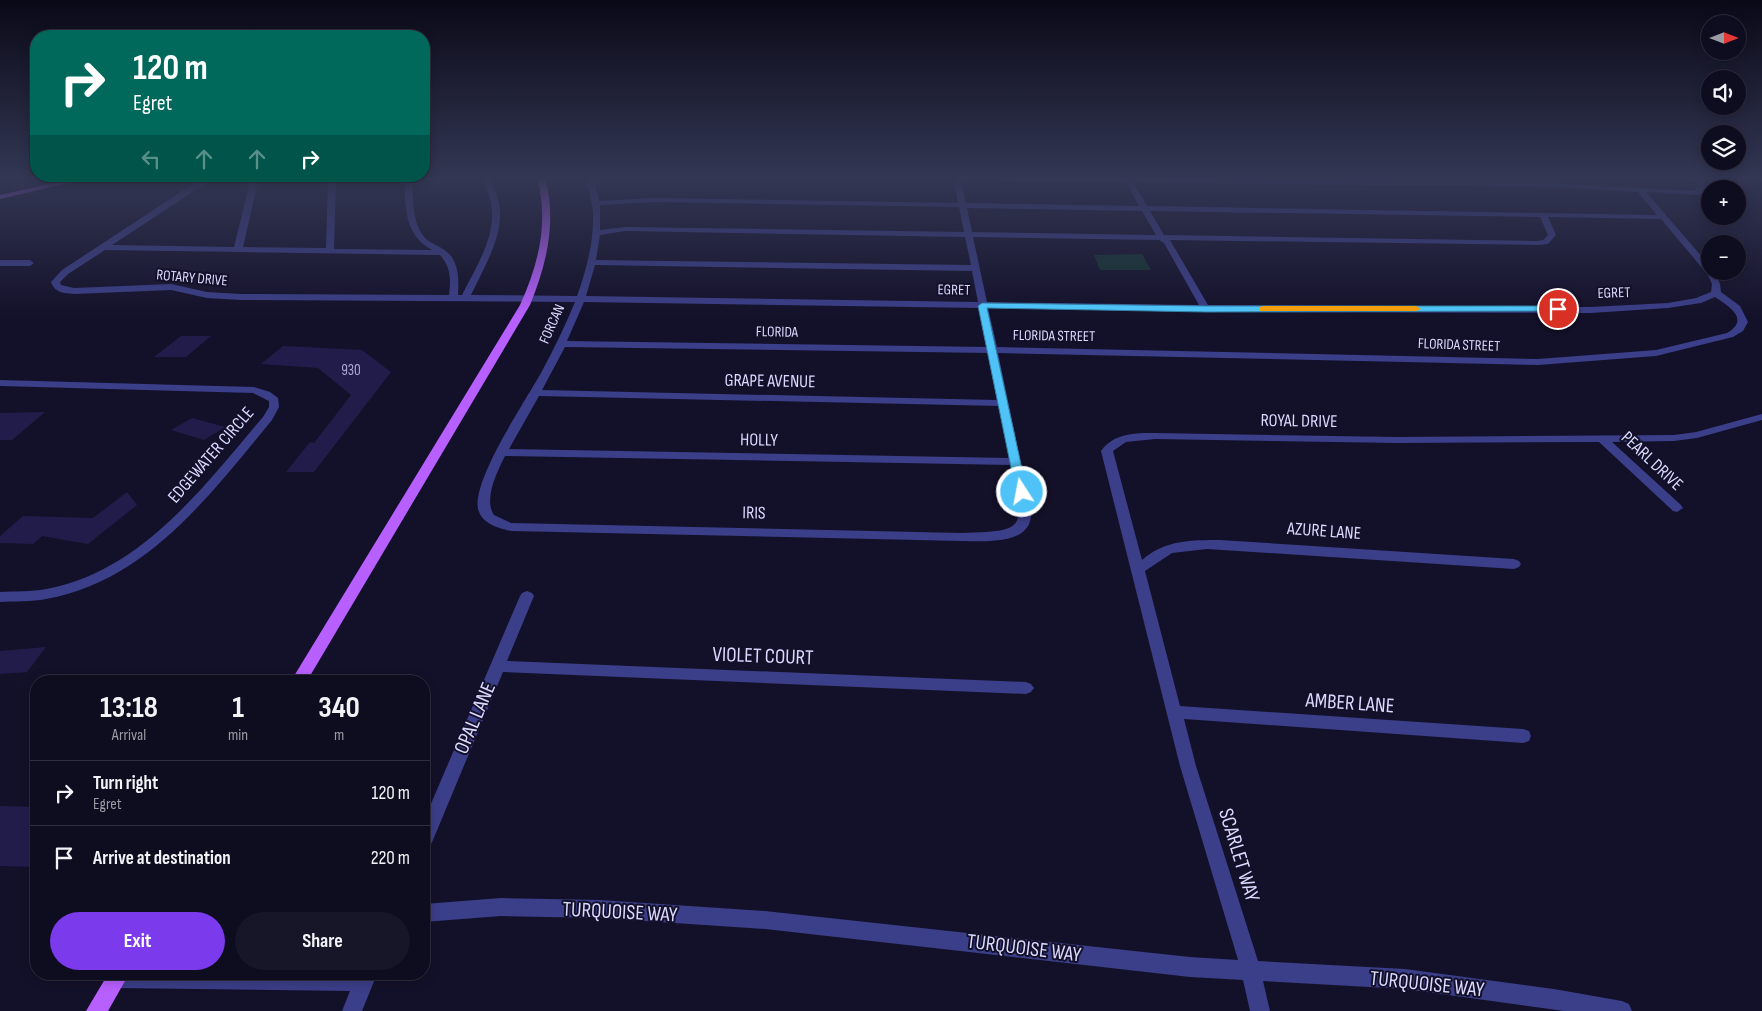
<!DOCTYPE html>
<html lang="en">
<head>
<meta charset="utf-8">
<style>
	body { margin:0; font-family:"Sofia Sans Condensed",sans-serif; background:#171528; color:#f1f3f6; height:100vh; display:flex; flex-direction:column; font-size:19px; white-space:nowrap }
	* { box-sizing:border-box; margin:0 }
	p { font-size:16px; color:#9b9ba4 }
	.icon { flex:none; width:28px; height:28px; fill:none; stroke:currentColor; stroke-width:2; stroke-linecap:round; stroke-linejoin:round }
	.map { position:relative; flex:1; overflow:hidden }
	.drawer { position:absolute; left:30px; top:675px; width:400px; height:305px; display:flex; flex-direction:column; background:#0e0c1f; border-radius:20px; box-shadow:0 2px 12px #0003,0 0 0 1px #2e2c3d }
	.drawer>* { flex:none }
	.top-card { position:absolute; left:30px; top:30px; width:400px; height:152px; border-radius:20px; box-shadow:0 2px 12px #0003,0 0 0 1px #2e2c3d; background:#00695c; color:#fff; overflow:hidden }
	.needle { width:32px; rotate:90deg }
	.buttons { position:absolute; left:1701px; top:15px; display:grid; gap:10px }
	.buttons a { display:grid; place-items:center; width:45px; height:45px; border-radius:50%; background:#0e0c1f; box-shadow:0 2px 12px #0003,0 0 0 1px #2e2c3d; font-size:25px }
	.pin { position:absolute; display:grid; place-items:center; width:42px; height:42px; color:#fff; margin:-21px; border:2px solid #fff; border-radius:50%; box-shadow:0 1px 5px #0007 }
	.me { position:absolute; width:55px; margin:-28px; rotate:349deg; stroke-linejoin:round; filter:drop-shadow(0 0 4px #0008) }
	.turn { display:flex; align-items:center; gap:18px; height:105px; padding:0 20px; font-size:22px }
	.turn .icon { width:65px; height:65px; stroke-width:2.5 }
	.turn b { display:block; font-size:35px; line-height:42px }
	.lanes { display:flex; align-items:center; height:48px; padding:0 20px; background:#0003; justify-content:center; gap:25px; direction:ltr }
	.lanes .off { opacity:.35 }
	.eta { display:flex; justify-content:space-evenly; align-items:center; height:85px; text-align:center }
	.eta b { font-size:30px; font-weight:700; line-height:35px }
	.primary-button { display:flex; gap:10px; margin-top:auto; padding:10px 20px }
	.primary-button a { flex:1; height:58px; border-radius:30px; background:#7c3aed; color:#fff; font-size:20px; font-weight:700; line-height:58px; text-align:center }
	.primary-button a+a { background:#171528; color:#f1f3f6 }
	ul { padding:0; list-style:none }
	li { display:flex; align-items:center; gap:15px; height:65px; padding:0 20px; border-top:1px solid #2e2c3d }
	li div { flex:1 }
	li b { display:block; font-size:19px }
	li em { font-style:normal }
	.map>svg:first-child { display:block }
	.green { fill:#133330 }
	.building { fill:#221c4a }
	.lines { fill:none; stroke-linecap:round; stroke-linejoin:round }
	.minor { fill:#3b3e88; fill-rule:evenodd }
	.major { fill:#b860ff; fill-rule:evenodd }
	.route { fill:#4fc3f7; stroke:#337fa1 }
	.slow { fill:#f59e0b }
	.labels { text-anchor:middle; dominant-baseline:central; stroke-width:4; stroke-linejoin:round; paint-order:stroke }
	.far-street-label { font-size:15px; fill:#dad9ff; stroke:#131029 }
	.number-label { font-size:15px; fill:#acaad2 }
	.street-label { font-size:18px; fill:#dad9ff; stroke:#131029 }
	.near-street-label { font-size:21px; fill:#dad9ff; stroke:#131029 }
</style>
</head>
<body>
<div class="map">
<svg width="1762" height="1011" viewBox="0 0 1762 1011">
	<rect width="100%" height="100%" fill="#131029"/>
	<path class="green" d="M1142,254L1151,270H1100L1094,255Z"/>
	<path class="building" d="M181,336H211L186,357H154Z
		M283,346L362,350L391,372L314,472H286L310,442L314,443L351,395L318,368L261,364Z
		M45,412L12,440H0V413Z
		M192,418L225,427L204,440L171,430Z
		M127,492L137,505L88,544L42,536L33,544L0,543V536L23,516L93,518Z
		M46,647L27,672L0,674V651Z
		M0,806L36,807V867L0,866Z"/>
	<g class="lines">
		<path class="minor" d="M215,177H226L202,186L112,245L234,247L251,177H259L243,247L326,248L328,177H336L334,249L432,250C403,234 406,206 404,177H412C413,195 412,219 422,234C428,244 440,245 447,252C459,262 459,280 458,295H462C476,267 497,236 491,203C490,194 485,185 481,177H489C492,185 497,194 499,203C505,235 484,267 471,295L577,296C586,271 594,242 593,214C593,204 589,193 587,183L595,177H603L595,184L599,201L653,198L958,203L954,180L850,179L846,177H1034L1553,183L1694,191L1699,185L1691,177H1699L1707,185L1705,191L1699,195L1646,192L1710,266V271L1715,272L1720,284L1721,292L1740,306L1748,322L1743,331L1733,337L1656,356L1538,365L998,353L1031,512C1033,546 984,541 961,541L511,531C498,528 482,524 478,509C472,479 527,399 542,371C554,349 565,326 575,302L241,300L207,298L171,290L74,294C64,293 55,293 51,282L62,270L196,182ZM961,180L1126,182L1139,206L966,203ZM1133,182L1553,187L1638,192L1657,215L1147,206ZM653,202L959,207L964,232L625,227L600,230V205ZM967,208L1142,211L1156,235L972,232ZM1150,211L1540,217L1548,235L1543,240L1537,241L1164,235ZM1548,217L1661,219L1708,275L1712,284L1711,292L1696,298L1668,303L1590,307L1208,305L1170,240L1537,245L1548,244L1556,235ZM625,231L965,237L971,265L596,260L600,235ZM973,237L1159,240L1164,243L1199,305L987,302ZM105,250L440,255C451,267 451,280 449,295L241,294L207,292L171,284L74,288L61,285L60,282L68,274ZM595,265L972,271L978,302L586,296ZM1715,297C1730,307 1750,319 1727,333L1656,350L1538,359L997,347L988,308L1206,312L1590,313L1668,308L1701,303ZM584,302L979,308L987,347L567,341ZM565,347L988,353L997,400L542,390ZM539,396L999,406L1009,458L509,449ZM505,456L1011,465C1023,529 1029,531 961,533L511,523L494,515C483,499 498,470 505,456Z
			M0,260H30L34,263L30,266H0Z
			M0,380L254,387L270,392L278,398L279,407L272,420C210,495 147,581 46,599C31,602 15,601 0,602V592C15,591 31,592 46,589C141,572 204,486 263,417L269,407V401L253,393L0,386Z
			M1762,414V420L1697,438L1674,441L1612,442L1681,505L1683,508L1677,512L1673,511L1599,442L1397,443L1155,439L1126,442L1113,451L1142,560C1164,540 1192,540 1220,540L1514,559L1519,561L1521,564L1519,567L1514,569L1207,549L1172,553L1145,571L1180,706L1523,729L1529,731L1531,736L1529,741L1523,743L1184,719L1196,766L1258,961L1405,969L1554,989L1622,1001L1629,1004L1632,1011H1564L1405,989L1263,981L1270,1011H1250L1243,980L1190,977L765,929L600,918L501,916L424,922V904L501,898L600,900L765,911L1190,957L1238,960L1180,766L1101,451C1114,433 1135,433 1155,433L1397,437L1674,435L1696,432Z
			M527,591L532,593L534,596L507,661L1026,682L1031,684L1034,688L1031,692L1026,694L503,672L433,840L430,846L424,848V820L520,596L522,593Z
			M109,974H377L362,1011H342L350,991L117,988L110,985L107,978Z"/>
		<path class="major" d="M80,177H93L0,199V195Z
			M537,177H545C557,222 547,263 530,305L307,681H291L520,305C539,263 549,222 537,177Z
			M108,974H129L108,1011H86Z"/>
	</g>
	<linearGradient id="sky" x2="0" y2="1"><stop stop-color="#0a0917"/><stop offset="0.56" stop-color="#333754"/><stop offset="1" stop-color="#333754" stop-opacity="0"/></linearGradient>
	<rect width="1762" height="318" fill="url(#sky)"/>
	<path class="route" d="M982,303L1206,306H1558L1562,309L1558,311L1206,312L987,308L1027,492L1022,495L1016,492L978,306Z"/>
	<path class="slow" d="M1263,306H1416L1421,309L1416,311H1260V307Z"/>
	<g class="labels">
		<g class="far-street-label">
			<text transform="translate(192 278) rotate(5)">ROTARY DRIVE</text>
			<text transform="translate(954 290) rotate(1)">EGRET</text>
			<text transform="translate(1614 293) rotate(-2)">EGRET</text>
			<text transform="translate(552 324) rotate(-66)">FORCAN</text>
			<text transform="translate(777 332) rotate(1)">FLORIDA</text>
			<text transform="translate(1054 336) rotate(1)">FLORIDA STREET</text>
			<text transform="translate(1459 345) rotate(2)">FLORIDA STREET</text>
		</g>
		<g class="number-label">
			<text x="351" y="370">930</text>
		</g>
		<g class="street-label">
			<text transform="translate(770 381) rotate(1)">GRAPE AVENUE</text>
			<text transform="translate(1299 421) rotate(1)">ROYAL DRIVE</text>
			<text transform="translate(759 440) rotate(1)">HOLLY</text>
			<text transform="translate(211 455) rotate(-49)">EDGEWATER CIRCLE</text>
			<text transform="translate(1652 461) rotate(43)">PEARL DRIVE</text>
			<text transform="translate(754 513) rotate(1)">IRIS</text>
			<text transform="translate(1324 531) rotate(4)">AZURE LANE</text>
		</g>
		<g class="near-street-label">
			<text transform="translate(763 656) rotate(2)">VIOLET COURT</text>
			<text transform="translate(1350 703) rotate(4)">AMBER LANE</text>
			<text transform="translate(475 718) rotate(-67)">OPAL LANE</text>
			<text transform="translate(1239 855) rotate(73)">SCARLET WAY</text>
			<text transform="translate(620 912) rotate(3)">TURQUOISE WAY</text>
			<text transform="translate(1024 948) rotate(7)">TURQUOISE WAY</text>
			<text transform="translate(1427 984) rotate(6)">TURQUOISE WAY</text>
		</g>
	</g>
</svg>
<div class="buttons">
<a><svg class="needle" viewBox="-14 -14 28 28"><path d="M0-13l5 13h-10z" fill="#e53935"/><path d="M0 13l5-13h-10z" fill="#9b9ba4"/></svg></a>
<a><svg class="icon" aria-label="sound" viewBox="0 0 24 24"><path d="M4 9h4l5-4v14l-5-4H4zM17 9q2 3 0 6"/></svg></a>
<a><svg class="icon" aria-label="layers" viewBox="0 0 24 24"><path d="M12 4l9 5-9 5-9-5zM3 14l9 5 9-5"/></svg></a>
<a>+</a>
<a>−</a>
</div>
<div class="pin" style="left:1558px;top:309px;background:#d93025"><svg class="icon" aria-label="arrive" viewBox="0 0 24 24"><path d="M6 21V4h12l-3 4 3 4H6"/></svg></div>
<svg class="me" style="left:1022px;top:492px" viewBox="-20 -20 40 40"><circle r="17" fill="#4fc3f7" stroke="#fff" stroke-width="3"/><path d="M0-11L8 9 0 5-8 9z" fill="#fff"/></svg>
<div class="top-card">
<div class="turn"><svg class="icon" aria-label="right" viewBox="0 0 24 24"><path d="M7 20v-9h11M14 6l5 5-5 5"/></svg><div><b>120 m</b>Egret</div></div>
<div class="lanes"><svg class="icon off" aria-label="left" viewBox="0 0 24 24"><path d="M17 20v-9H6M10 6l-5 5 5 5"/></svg><svg class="icon off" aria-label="ahead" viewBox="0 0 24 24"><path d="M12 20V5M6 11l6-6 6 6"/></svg><svg class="icon off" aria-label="ahead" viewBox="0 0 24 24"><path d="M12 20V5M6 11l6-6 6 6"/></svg><svg class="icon" aria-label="right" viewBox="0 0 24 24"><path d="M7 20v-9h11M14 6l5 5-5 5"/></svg></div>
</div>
<section class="drawer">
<div class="eta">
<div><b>13:18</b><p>Arrival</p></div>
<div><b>1</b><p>min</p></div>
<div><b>340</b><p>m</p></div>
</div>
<ul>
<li><svg class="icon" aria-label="right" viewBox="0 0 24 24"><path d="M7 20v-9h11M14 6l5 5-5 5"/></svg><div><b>Turn right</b><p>Egret</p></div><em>120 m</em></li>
<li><svg class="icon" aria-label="arrive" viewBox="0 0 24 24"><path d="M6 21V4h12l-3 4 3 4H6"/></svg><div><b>Arrive at destination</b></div><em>220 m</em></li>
</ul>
<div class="primary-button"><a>Exit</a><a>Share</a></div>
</section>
</div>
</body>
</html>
